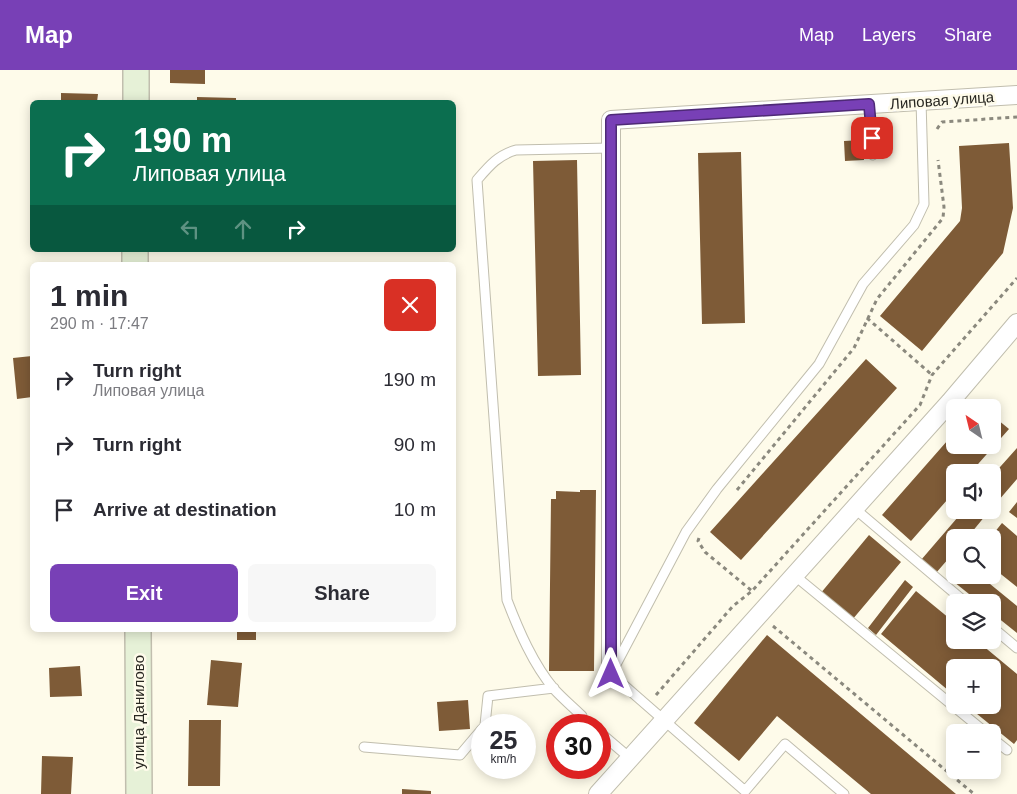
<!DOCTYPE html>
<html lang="en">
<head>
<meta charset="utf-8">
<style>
	body { margin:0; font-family:Helvetica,sans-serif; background:#f7f7f7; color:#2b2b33; height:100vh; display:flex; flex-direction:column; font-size:19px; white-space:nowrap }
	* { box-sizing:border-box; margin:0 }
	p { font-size:16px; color:#7c7c81 }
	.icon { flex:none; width:28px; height:28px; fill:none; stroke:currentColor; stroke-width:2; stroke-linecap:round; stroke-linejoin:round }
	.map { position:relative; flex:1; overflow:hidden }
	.panel { position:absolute; left:30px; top:192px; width:426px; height:370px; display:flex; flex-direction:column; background:#fff; border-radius:8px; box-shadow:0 2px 12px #0003 }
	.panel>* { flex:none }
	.hud { position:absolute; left:30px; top:30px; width:426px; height:152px; border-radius:8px; box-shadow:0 2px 12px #0003; background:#0b6e4f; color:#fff; overflow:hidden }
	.needle { width:32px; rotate:325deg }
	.controls { position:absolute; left:946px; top:329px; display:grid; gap:10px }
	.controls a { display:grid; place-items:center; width:55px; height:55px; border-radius:8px; background:#fff; box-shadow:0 2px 12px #0003; font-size:25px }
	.speed { position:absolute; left:471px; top:644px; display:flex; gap:10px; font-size:25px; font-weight:700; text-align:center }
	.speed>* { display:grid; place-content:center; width:65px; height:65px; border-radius:50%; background:#fff; box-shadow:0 2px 12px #0003; line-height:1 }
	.speed small { font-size:12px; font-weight:400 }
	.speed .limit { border:8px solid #d22; background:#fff; color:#111 }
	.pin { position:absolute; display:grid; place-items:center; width:42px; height:42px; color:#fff; margin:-21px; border-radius:10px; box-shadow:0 2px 8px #0006 }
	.me { position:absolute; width:55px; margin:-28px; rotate:0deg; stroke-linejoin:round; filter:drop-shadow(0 0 4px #0008) }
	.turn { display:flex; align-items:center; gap:18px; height:105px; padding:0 20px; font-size:22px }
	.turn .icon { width:65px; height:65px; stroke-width:2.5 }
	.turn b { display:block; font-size:35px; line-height:42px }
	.lanes { display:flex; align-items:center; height:48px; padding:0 20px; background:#0003; justify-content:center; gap:25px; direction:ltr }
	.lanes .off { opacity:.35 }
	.round { display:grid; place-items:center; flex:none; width:52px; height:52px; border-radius:8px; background:#f7f7f7 }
	.summary { display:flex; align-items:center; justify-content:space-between; height:85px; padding:0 20px }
	h1 { font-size:30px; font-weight:600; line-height:38px }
	.action { display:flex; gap:10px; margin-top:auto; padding:10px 20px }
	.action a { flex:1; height:58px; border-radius:8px; background:#7840b6; color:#fff; font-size:20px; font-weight:600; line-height:58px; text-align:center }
	.action a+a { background:#f7f7f7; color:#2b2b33 }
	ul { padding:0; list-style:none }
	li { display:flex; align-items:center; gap:15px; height:65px; padding:0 20px }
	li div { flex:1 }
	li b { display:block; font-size:19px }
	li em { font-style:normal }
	header { display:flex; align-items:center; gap:30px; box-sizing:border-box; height:70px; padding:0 25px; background:#7840b6; color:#fff }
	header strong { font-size:24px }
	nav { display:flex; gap:28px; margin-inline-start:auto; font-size:18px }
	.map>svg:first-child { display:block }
	.building { fill:#7e5b37 }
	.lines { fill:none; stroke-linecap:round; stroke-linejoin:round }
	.lane-casing { stroke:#c1beae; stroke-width:11 }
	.street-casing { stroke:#c1beae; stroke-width:20 }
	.secondary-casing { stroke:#c1beae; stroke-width:28 }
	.path { stroke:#8b897e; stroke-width:3; stroke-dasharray:4 4; stroke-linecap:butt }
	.lane { stroke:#fff; stroke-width:9 }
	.street { stroke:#fff; stroke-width:18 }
	.secondary { stroke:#e6f1d7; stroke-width:25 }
	.route-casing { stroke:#4e2a76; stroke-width:12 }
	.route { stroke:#7840b6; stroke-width:9 }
	.labels { text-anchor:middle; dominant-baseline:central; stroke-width:5; stroke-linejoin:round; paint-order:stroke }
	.street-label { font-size:15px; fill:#282721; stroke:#fefbea }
</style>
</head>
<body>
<header>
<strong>Map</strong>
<nav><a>Map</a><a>Layers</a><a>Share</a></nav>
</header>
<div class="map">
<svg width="1017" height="724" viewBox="0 0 1017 724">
	<rect width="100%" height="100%" fill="#fefbea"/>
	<path class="building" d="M170,0H205V14L170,13Z
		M61,23L98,24L97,32H61Z
		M197,27L236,28V32H197Z
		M863,70L864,90L845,91L844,71Z
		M1009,73L1013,138L1003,183L922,281L880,246L960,151L962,138L959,76Z
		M741,82L745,253L702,254L698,83Z
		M577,90L581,305L538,306L533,91Z
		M32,286V327L17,329L13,288Z
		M866,289L897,318L741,490L710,462Z
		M992,345L1009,359L971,402H955V421L911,471L882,445L955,362V375H992Z
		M1017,378V409L992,438V406Z
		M580,420H596L594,601H549L551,429H556V421L580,422Z
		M1017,432V448L1009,442Z
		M964,440H990L967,468H955V481L936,503L921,490Z
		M1002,453L1017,466V517L992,497V468H990Z
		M869,465L901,492L852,550L820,524Z
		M960,505H979L1017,536V563L992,543V532H979L954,512Z
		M905,510L913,517L876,565L868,558Z
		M916,521L955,553V570H976L1017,604V670L1014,674L966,635H992V598H955V626L881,564Z
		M220,560H256V570H237V562Z
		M767,565L956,724H871L777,646L739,691L694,653Z
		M211,590L242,593L238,637L207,635Z
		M80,596L82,626L50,627L49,598Z
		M468,630L470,659L439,661L437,632Z
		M189,650H221L220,716H188Z
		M42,686L73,687L71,724H41Z
		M402,719L431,721V724H402Z"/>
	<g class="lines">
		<defs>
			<path id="lane" d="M869,34L873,85
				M854,438L965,532
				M794,505L985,662
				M992,557L1017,578
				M582,646C573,637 563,629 554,619C533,594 519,561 507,530L477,110C489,96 498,85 516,80L610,78
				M485,655L488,626L554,618
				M604,666L631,689
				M992,668L1007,680
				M364,677L460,685L482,659
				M844,724L785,674L745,721L611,604L686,462L717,419L819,294L863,214L914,155L924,134L921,31"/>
			<path id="street" d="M611,604V50L1017,25
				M598,724L950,332L1017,253"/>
			<path id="secondary" d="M136,32V0
				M135,180V195
				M138,560L139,724"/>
		</defs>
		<use href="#lane" class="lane-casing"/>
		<use href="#street" class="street-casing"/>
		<use href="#secondary" class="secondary-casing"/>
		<path class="path" d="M937,59L942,52L1017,47
			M867,248L932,305
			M737,420L854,278L877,229L943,148L944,137L938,90
			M699,468L698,471L705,482L752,521
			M773,556L974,724
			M656,625L733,536L752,521L920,335L932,305L1017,208"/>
		<use href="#lane" class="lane"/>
		<use href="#street" class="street"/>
		<use href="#secondary" class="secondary"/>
	</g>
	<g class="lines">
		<defs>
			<path id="route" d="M611,604V50L869,34L872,68"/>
		</defs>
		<use href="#route" class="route-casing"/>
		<use href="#route" class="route"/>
	</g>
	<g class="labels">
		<g class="street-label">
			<text transform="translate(942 30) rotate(-4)">Липовая улица</text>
			<text transform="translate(138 642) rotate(-90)">улица Данилово</text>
		</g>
	</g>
</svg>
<div class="controls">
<a><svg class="needle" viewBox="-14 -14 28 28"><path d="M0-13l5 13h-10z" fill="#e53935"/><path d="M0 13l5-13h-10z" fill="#7c7c81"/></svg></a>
<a><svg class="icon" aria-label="sound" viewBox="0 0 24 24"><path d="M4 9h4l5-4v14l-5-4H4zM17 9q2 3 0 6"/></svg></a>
<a><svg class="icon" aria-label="search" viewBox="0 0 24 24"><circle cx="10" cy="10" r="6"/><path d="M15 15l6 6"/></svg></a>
<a><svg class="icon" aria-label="layers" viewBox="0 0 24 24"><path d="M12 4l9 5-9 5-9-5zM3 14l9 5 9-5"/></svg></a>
<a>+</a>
<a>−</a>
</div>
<div class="speed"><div>25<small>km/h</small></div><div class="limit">30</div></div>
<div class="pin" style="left:872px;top:68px;background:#d93025"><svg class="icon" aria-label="arrive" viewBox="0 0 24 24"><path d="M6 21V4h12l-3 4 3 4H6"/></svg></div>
<svg class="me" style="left:611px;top:604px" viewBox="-20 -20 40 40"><path d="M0-17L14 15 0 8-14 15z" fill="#7840b6" stroke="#fff" stroke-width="4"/></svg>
<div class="hud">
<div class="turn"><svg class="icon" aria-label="right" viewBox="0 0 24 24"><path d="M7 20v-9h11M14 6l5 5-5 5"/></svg><div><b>190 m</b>Липовая улица</div></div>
<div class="lanes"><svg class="icon off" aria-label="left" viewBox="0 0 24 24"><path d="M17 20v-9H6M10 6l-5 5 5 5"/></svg><svg class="icon off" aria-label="ahead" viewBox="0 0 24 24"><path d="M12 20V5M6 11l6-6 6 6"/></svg><svg class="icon" aria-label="right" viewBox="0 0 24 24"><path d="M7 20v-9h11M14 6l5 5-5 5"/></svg></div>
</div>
<section class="panel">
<div class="summary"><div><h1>1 min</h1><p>290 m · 17:47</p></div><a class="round" style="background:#d93025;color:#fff"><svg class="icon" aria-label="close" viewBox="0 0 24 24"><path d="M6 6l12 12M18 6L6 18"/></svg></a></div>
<ul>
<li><svg class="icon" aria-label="right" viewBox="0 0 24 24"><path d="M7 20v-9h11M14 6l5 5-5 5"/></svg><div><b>Turn right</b><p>Липовая улица</p></div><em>190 m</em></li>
<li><svg class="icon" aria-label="right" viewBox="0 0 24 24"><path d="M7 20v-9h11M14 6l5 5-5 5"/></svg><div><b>Turn right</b></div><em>90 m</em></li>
<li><svg class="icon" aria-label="arrive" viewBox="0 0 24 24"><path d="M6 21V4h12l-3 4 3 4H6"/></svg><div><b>Arrive at destination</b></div><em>10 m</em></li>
</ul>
<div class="action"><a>Exit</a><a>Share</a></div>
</section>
</div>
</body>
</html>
